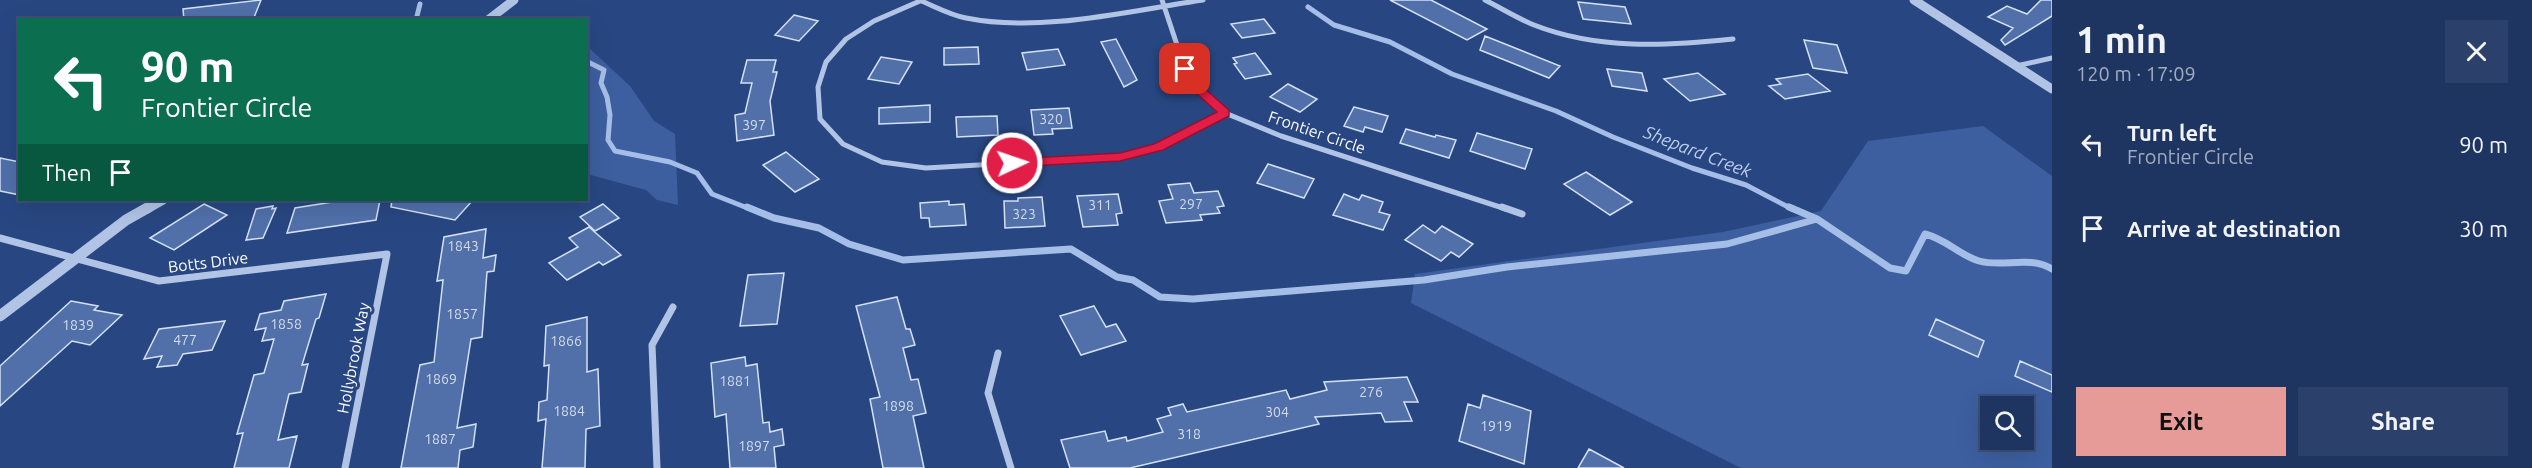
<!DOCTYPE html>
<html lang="en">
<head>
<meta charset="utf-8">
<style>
	body { margin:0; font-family:Ubuntu,sans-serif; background:#2b406b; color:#f1f3f6; height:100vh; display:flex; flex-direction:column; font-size:22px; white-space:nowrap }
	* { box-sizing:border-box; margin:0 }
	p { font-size:20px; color:#a1abbe }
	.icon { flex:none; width:33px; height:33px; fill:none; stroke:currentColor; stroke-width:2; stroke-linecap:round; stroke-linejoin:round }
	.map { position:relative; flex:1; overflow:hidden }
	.side { display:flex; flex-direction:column; background:#1e3562; width:480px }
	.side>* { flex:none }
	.hud { position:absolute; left:18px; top:18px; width:570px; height:183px; border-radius:0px; box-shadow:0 6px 24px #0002,0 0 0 2px #3c5077; background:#0b6e4f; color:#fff; overflow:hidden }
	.buttons { position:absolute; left:1980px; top:396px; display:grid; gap:12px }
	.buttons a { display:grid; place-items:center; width:54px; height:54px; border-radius:0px; background:#1e3562; box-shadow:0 6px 24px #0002,0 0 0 2px #3c5077; font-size:30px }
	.pin { position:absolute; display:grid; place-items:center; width:51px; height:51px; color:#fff; margin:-26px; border-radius:12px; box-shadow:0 3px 9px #0006 }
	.me { position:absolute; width:66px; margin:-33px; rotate:87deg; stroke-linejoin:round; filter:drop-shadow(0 0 4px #0008) }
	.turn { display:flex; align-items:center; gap:21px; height:126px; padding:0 24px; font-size:27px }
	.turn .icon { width:78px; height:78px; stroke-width:2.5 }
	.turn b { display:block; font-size:42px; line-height:51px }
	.then { display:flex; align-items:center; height:57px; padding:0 24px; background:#0003; gap:12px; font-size:22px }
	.round { display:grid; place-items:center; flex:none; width:63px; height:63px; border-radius:0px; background:#2b406b }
	.head { display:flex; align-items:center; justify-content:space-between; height:102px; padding:0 24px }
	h1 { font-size:36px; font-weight:600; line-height:45px }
	.action { display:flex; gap:12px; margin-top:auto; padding:12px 24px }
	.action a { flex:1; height:69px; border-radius:0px; background:#e69b98; color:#111; font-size:24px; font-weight:600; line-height:69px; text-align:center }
	.action a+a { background:#2b406b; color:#f1f3f6 }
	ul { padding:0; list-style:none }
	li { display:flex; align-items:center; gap:18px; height:84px; padding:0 24px }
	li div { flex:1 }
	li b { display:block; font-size:22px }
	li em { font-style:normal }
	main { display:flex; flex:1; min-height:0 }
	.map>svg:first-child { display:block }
	.green { fill:#3d5f9f; fill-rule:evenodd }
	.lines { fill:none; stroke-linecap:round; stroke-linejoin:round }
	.stream-far1 { stroke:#a5bee7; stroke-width:5 }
	.stream { stroke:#a5bee7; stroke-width:7 }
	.building { fill:#5170aa; stroke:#d4e0f5; stroke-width:1.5 }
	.minor-far1 { stroke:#b1c4e6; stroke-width:5 }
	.minor { stroke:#b1c4e6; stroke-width:7 }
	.tertiary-far1 { stroke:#b1c4e6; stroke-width:9 }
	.tertiary { stroke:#b1c4e6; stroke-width:11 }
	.route { fill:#e11d48; stroke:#92132f; stroke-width:1.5 }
	.labels { text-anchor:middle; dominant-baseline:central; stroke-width:6; stroke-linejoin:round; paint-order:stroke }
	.number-label { font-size:14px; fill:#d4dbea }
	.street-label { font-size:16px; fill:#fff; stroke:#284782 }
	.water-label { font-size:18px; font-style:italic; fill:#bcceee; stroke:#284782 }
</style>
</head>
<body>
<main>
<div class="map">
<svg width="2052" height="468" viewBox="0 0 2052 468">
	<rect width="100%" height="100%" fill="#284782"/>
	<path class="green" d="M587,46L630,86L654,121L675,134L678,205L657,200L646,190L587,174Z
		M1983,126L2052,176V468H1741L1411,303L1415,274L1723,232L1821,211L1868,141ZM1990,406H2024V440H1990Z"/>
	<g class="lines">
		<path class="stream-far1" d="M1308,7L1334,25L1390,42L1452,74L1556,111L1613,137L1692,168L1746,185L1792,209
			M416,20L420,4
			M586,61L604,70L601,83L607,97L610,115L608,140L615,151L670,162L697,173L712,194L750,209"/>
		<path class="stream" d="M747,207L774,218L819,228L849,244L903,260L1071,249L1117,277L1133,280L1160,297L1193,299L1424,280L1507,267L1727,244L1817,219
			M1789,207L1817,219L1890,268L1906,271L1925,234C1946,239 1959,255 1979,261C2004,268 2028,255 2052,269"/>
	</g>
	<path class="building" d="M261,0L253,20H184L183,9Z
		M1390,0H1431L1487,29L1467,40Z
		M2041,0H2052V16L2005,45L2001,40L2013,28L1988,17L2007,6L2027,14Z
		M1578,2L1625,7L1631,24L1583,19Z
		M794,15L818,21L799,41L775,35Z
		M1264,19L1275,33L1242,38L1231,24Z
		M1485,36L1560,66L1549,78L1480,50Z
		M1116,39L1137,80L1124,87L1101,42Z
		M1804,40L1837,45L1847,73L1813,68Z
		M978,47L979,64L944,65V48Z
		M1058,49L1065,65L1027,70L1022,53Z
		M1255,53L1271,74L1245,79L1234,64L1237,63L1233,58Z
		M881,57L912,62L899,84L868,79Z
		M747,60H776L773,72H777L770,101L774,135L737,141L735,115L745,113L752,83H741Z
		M1607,69L1642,73L1647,91L1612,86Z
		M1698,73L1725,94L1690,101L1664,79Z
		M1808,74L1830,91L1785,99L1769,86L1781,84L1776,79Z
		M1288,84L1317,99L1300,112L1270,97Z
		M930,105V122L879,124V108Z
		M1354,107L1388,116L1382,132L1365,127L1363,132L1344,126Z
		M1069,108L1072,128L1052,129L1053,134L1034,135L1031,110Z
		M997,116L998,135L957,137L956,117Z
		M1406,129L1435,137L1436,135L1456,140L1449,158L1400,143Z
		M1477,133L1532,149L1525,169L1470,151Z
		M786,152L819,179L795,192L763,165Z
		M0,158L20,162V195L0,191Z
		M1268,164L1314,179L1304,198L1257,183Z
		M1586,172L1632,202L1610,215L1564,184Z
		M1190,183L1194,193L1218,191L1224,206L1217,207L1220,213L1200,215L1202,220L1166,223L1159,201L1173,199L1168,185Z
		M1118,194L1122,213L1116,214L1118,225L1083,227L1077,196Z
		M1344,194L1359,200L1362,195L1383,202L1379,212L1390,215L1383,230L1333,215Z
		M1042,197L1045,226L1005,228L1004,201H1018V198Z
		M345,200H380L376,220L287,233L295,208Z
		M392,200H473L455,220L391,207Z
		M949,201V205L964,204L966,225L930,227L929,218H921L920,203Z
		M204,204L227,215L174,250L150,238Z
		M603,204L619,218L595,231L580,217Z
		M273,206L272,209L276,208L263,238L246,240L256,209Z
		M1423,225L1435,233L1442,226L1473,244L1459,257L1451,252L1441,261L1405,240Z
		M589,227L621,255L603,265L599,262L567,280L549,263L578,247L569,238Z
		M486,229L483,258L496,255L494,271L487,272L482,337L471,339L457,428L476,424L473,447L460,450L458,468H401L420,365L434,362L443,280L437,281L444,237Z
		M784,273L777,324L740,326L748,275Z
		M326,294L319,318L316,319L302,365L308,364L301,392L289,394L278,440L297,436L289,468H234L243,433L237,434L254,375L264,373L274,339L262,341L266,328L255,330L260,314L281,310L284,301Z
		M897,297L906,329H910L915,345L903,348L911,380L918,379L926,413L913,416L924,468H883L870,399L880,397L856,306Z
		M71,301L98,306L94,310L122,315L90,345L72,341L0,406V366Z
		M1094,306L1106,327L1116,324L1126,341L1081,355L1060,316Z
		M587,317V372L598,369L600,426L586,429L585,468H542L546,419L538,421L539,402L547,400L549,365L544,366L546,326Z
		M1936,319L1984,341L1978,357L1929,335Z
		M225,321L212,350L183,354L177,365L157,367L162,356L144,359L159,329Z
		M745,357L746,366L757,364L763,423L769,422L770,432L782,429L784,445L774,447L776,468H730L726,414L715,417L711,363Z
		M2020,361L2052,375V392L2015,376Z
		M1407,377L1418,402H1404L1412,421L1385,422L1381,413L1315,417L1319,424L1130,468H1070L1061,440L1105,431L1108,441L1126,437L1127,441L1163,432L1157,419L1171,415L1168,408L1183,404L1187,412L1286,390L1290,399L1327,390L1324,382Z
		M1483,395L1531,411L1524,464L1459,441L1468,404L1480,408Z
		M1589,449L1624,468H1578Z"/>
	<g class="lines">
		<path class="minor-far1" d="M919,0C934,6 950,15 966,18C1041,33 1128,11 1203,0
			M1162,0L1185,69L1199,89L1225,113L1281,136L1506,209
			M1485,0C1501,8 1517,18 1534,25C1598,50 1666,46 1733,39
			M920,1L874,21L846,39L826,62L818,87L820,119L843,144L882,162L926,168L1120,157L1159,147L1225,113
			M2016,66L2052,58"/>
		<path class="minor" d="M1502,207L1522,214
			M0,238L159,281L387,254L345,468
			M998,353L988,393L1011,468
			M657,468L652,345L673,307"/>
		<path class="tertiary-far1" d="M1914,0L2052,89
			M488,20L514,0
			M147,209L163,200"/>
		<path class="tertiary" d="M0,316L126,220L149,207"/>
	</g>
	<path class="route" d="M1185,66L1189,67L1203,87L1229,110V116L1163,150L1120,161L1012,167L1006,163L1012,159L1120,153L1154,144L1217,112L1195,92L1180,69Z"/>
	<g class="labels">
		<g class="number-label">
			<text x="1051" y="119">320</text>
			<text x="754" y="125">397</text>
			<text x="1191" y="204">297</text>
			<text x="1100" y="205">311</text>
			<text x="1024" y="214">323</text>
			<text x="463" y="246">1843</text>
			<text x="462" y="314">1857</text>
			<text x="286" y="324">1858</text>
			<text x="78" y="325">1839</text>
			<text x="185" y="340">477</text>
			<text x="566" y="341">1866</text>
			<text x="441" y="379">1869</text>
			<text x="735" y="381">1881</text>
			<text x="1371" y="392">276</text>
			<text x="898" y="406">1898</text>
			<text x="569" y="411">1884</text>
			<text x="1277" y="412">304</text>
			<text x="1496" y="426">1919</text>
			<text x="1189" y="434">318</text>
			<text x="440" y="439">1887</text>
			<text x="754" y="446">1897</text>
		</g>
		<g class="street-label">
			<text transform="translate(1317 132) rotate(19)">Frontier Circle</text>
			<text transform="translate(208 262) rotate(-7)">Botts Drive</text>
			<text transform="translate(353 358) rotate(-79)">Hollybrook Way</text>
		</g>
		<g class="water-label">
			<text transform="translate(1698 151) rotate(21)">Shepard Creek</text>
		</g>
	</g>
</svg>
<div class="buttons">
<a><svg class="icon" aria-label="search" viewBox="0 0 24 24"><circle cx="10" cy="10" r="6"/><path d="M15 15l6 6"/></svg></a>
</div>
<div class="pin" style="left:1185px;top:69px;background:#d93025"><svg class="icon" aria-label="arrive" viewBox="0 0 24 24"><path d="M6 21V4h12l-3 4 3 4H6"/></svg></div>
<svg class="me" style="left:1012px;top:163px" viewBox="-20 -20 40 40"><circle r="17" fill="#e11d48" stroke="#fff" stroke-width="3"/><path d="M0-11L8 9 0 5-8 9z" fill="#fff"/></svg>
<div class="hud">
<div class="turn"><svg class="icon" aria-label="left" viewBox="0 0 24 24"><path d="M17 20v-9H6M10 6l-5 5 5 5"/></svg><div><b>90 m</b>Frontier Circle</div></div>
<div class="then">Then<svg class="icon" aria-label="arrive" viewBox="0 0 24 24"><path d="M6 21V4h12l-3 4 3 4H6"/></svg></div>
</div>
</div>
<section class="side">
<div class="head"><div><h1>1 min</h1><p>120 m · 17:09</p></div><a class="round"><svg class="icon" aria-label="close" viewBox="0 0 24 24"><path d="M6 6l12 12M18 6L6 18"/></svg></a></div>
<ul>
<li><svg class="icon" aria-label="left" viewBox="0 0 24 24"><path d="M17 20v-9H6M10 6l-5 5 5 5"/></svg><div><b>Turn left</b><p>Frontier Circle</p></div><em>90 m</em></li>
<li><svg class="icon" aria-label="arrive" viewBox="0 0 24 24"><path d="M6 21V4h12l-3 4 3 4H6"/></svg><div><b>Arrive at destination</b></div><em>30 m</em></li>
</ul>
<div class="action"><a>Exit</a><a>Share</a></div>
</section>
</main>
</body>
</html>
